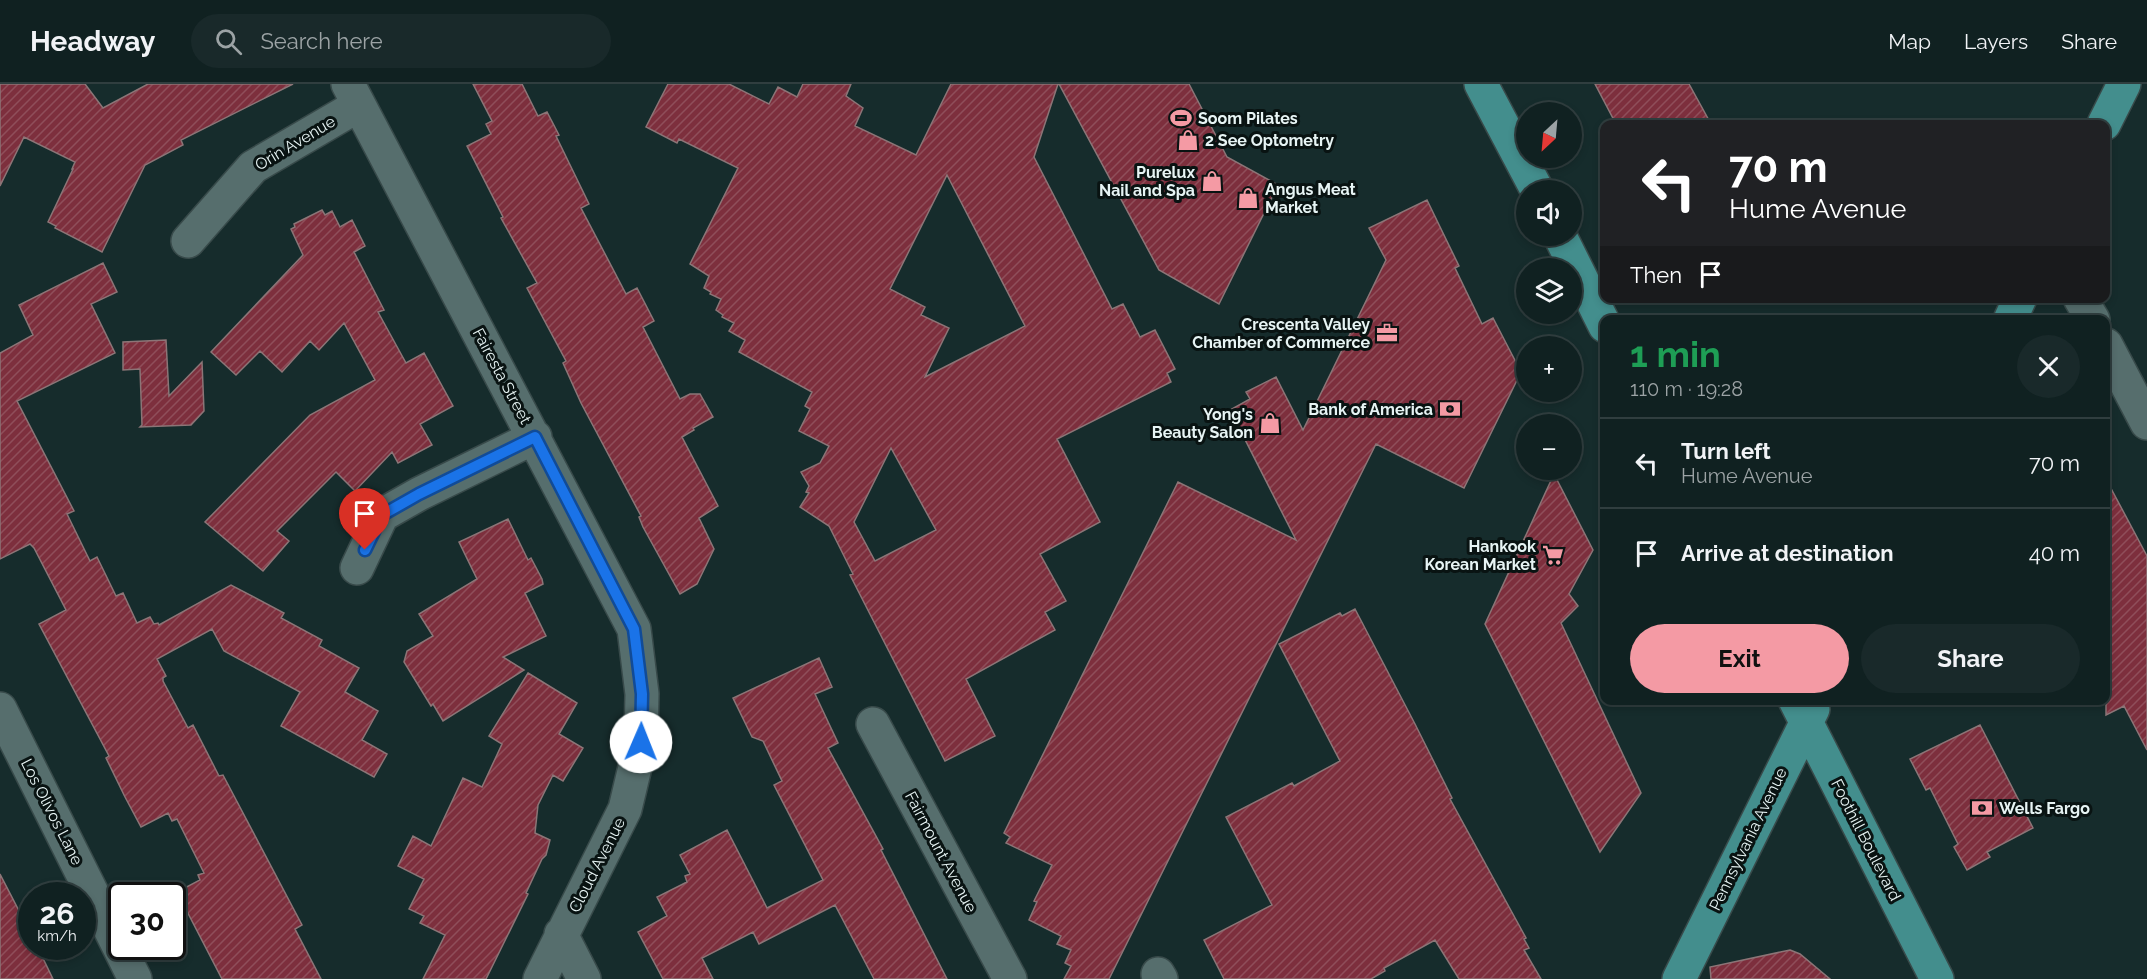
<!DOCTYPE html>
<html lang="en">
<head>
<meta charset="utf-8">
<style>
	body { margin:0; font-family:Raleway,sans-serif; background:#19292a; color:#f1f3f6; height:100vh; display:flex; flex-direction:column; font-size:22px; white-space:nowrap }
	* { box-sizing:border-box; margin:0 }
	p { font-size:20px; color:#9ca3a5 }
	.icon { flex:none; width:33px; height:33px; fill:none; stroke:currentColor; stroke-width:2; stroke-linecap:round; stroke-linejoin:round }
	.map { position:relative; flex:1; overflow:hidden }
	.drawer { position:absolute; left:1600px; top:231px; width:510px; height:390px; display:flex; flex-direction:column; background:#102121; border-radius:12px; box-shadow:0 3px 9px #0003,0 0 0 2px #303e3f }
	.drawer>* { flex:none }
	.top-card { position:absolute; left:1600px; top:36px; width:510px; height:183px; border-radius:12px; box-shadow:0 3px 9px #0003,0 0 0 2px #303e3f; background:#202124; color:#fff; overflow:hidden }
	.needle { width:39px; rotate:206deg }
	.controls { position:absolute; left:1516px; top:18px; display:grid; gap:12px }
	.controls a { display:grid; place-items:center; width:66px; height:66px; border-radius:50%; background:#102121; box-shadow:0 3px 9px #0003,0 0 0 2px #303e3f; font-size:30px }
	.speed { position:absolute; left:18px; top:798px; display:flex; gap:12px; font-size:30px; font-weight:700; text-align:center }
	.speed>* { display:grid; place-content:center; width:78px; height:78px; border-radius:50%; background:#102121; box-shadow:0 3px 9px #0003,0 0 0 2px #303e3f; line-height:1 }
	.speed small { font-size:15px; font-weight:400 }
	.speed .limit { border:3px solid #111; border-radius:9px; background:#fff; color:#111 }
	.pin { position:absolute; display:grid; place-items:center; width:51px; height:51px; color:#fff; margin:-62px -26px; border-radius:50% 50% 50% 0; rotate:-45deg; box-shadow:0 0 6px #0007 }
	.pin .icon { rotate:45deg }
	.me { position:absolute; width:66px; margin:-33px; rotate:1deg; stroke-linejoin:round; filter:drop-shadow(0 0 4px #0008) }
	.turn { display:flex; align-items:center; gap:21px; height:126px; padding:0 30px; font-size:27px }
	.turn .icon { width:78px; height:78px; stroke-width:2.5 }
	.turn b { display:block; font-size:42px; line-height:51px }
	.then { display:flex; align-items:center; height:57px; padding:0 30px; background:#0003; gap:12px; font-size:22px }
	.round { display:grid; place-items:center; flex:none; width:63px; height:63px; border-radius:32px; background:#19292a }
	.headline { display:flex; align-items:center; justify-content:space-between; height:102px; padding:0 30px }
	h1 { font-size:36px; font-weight:700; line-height:45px; color:#1e9e55 }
	.cta { display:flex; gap:12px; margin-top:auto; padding:12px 30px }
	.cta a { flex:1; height:69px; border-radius:36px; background:#f49aa4; color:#111; font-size:24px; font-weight:700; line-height:69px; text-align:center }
	.cta a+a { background:#19292a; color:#f1f3f6 }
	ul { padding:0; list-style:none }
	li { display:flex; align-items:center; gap:18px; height:90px; padding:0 30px; border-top:2px solid #303e3f }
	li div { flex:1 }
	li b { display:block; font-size:22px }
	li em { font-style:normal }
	header { display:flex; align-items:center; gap:36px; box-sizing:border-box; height:84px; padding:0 30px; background:#102121; border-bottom:2px solid #303e3f }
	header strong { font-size:28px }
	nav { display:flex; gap:33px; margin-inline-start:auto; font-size:21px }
	.search { width:420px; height:54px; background:#19292a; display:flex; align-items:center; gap:15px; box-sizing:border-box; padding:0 21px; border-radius:33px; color:#9ca3a5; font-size:22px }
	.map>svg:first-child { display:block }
	.building { fill:url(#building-hatch); stroke:#8c7577; stroke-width:1.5; fill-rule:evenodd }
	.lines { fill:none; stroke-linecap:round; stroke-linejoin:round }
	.minor-casing { stroke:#384a4a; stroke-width:36 }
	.major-casing { stroke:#384a4a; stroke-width:36 }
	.minor { stroke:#566e6d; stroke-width:33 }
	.major { stroke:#438e8d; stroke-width:33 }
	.route-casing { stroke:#114b97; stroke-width:15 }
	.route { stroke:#1a73e8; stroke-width:10 }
	.labels { text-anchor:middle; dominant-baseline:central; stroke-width:6; stroke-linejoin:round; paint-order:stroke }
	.poi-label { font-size:16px; font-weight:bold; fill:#e7f4f4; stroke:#091312; text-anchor:end }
	.street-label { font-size:16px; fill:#e7f4f4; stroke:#091312 }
</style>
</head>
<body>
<header>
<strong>Headway</strong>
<div class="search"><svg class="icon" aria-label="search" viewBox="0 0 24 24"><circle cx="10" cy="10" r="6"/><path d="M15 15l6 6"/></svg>Search here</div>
<nav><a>Map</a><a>Layers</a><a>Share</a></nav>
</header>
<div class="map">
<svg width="2147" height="895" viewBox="0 0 2147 895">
	<defs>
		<pattern id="building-hatch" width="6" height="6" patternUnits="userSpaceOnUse" patternTransform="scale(1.5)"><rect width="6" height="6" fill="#7d2f3d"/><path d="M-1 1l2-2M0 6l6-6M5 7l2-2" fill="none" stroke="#8f4e5a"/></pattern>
	</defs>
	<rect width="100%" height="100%" fill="#162c2c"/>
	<path class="building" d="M0,0H85L103,24L148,0H293L181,56L183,61L145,81L102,168L55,144L56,142L48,138L73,85H72L75,78L24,53L0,102Z
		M473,0H522L538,32L547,28L559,51L556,52L589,120L581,124L626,210L637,204L654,237L643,243L680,315L690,310H700L713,333L693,344L694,346L682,353L718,422L699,434L714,465L697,500L680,510L643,443L639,433L641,432L581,319L563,279L566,277L527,204L537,199L501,134L503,133L467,62L491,50L486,40L492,37Z
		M668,0H729L769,20L778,3L797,13L803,0H851L846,12L863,24L855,42L916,71L951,0H1058L1034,73L1112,225L1123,220L1140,253L1155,246L1175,285L1167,289L1171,298L1057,355L1100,438L1040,470L1066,517L1045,528L1055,546L966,595L995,652L945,677L850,491L853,490L829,442L800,423L809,409L806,408L809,402L801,388L820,379L829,362L799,347L810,325L805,322L812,308L739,268L745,256L729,247L734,239L722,233L723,231L716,226L721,215L710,210L711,208L704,204L709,192L690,180L738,84L679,55L677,59L646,43ZM947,91L1025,242L925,293L949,244L921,231L925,223L890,205ZM891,364L936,446L875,477L854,438Z
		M1059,0H1189L1227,73L1278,101L1219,220L1159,186Z
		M1595,0H1689L1711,40H1616Z
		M1427,116L1459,182L1455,184L1482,240L1493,234L1521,288L1464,404L1376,360L1109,895H1064L1071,882L1065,879L1071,866L1057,860L1061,852L1029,836L1037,818L1034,817L1052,781L1006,759L1010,753L1004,749L1178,398L1296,456L1230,326L1250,315L1246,308L1276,293L1303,346L1386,176L1369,144Z
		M322,126L325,131L332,127L340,143L352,136L365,162L354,168L384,226L378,228L406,279L424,269L453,322L420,340L432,361L398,379L392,368L355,407L336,388L277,447L289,457L263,487L205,438L310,331L375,296L344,239L319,266L310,257L282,288L260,267L236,291L211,268L303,171L291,145L295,143L294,140Z
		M103,179L117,208L91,220L115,269L17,317L74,427L67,430L90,477L97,473L116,512L123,509L137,539L150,533L154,540L158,539L159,541L231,501L284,529L281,534L322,556L319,562L359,584L345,608L378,627L362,656L387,670L374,693L281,642L300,608L224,567L212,545L157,575L166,592L163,594V597L188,644L193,641L219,692L223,691L302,841L295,845L321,895H222L177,808L200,796L198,791L204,789L177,735L172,737L168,729L141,743L125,713L106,674L109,672L39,540L66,526L34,464L30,460L0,475V269L33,251L19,221Z
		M166,256L169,312L202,278L204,327L191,341L140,343L142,341L140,285L123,286V258Z
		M1554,390L1593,466L1569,510L1578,522L1561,539L1641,709L1600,768L1485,540Z
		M2106,395L2147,472V666L2124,622L2106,631Z
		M508,435L528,476L531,474L542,495L543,500L525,509L546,552L503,573L524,586L443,637L433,620L431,622L404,578L407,567L433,552L419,530L477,495L459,458Z
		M1355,525L1415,640L1452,714L1450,715L1526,854L1524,855L1529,864L1524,866L1541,895H1459L1435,856L1384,884L1385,887L1371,895H1224L1204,856L1272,821L1226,733L1292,699L1294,702L1340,677L1279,560L1340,529L1342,532Z
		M819,574L832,603L815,610L838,659L828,664L883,765L881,766L947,895H874L835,821L759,860L753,848L702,874L713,895H663L638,848L667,832L657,813L687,798L685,792L690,790L680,771L727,746L767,824L823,796L774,701L782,697L763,657L752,653L733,614Z
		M528,589L577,619L559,650L583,664L563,697L553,691L538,721L535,749L550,756L546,771L542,775L526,809L528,810L486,895H423L445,851L420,839L424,832L409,825L424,795L398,782L413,752L431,762L463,694L482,703L502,660L489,652Z
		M1980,641L2033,744L1987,768L1990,773L1967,786L1954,763L1958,760L1930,704L1926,706L1910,675Z
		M0,790L32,852V862H37L53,895H0Z
		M1790,866L1800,870L1830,895H1711L1710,883Z"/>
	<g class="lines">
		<defs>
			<path id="minor" d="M348,0L634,545L642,610L641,658L625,725L540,895
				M188,157L253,83L359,21
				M2080,214L2093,236
				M2106,261L2147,339
				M357,484L382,431L419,410L535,353
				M0,625L135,895
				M873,640L1010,895
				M561,850L584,895
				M1158,890L1161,895"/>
			<path id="major" d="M1481,0L1537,106
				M2104,40L2124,0
				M1560,152L1605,242
				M2010,236L2020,214
				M1795,616L1937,895
				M1679,895L1813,625"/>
		</defs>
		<use href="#minor" class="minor-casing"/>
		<use href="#major" class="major-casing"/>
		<use href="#minor" class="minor"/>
		<use href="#major" class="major"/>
	</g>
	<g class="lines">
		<defs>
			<path id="route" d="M365,466L382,431L419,410L535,353L634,545L642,610L641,658"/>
		</defs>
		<use href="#route" class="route-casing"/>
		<use href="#route" class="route"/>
	</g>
	<defs>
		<symbol id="stadium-bare" viewBox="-9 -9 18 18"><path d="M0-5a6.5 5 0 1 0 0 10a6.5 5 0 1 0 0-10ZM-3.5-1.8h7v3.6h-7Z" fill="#f49aa4" stroke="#091312" stroke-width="2.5" paint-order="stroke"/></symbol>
		<symbol id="shop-bare" viewBox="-9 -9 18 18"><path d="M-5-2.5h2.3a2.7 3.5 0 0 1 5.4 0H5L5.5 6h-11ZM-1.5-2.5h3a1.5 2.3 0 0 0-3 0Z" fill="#f49aa4" stroke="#091312" stroke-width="2.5" paint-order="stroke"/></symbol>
		<symbol id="office-bare" viewBox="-9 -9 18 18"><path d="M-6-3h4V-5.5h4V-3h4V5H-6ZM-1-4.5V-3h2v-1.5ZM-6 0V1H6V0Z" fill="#f49aa4" stroke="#091312" stroke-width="2.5" paint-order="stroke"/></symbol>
		<symbol id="bank-bare" viewBox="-9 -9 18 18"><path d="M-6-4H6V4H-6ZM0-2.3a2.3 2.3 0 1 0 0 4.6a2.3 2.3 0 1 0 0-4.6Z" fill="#f49aa4" stroke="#091312" stroke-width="2.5" paint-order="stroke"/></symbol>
		<symbol id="supermarket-bare" viewBox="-9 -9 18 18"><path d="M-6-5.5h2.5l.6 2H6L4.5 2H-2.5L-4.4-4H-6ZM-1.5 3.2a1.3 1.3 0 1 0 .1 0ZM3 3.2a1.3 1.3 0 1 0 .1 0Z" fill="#f49aa4" stroke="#091312" stroke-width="2.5" paint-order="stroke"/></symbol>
	</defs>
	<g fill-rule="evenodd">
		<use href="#stadium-bare" x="1166" y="19" width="30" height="30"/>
		<use href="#shop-bare" x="1173" y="41" width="30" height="30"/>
		<use href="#shop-bare" x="1197" y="82" width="30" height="30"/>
		<use href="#shop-bare" x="1233" y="99" width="30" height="30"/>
		<use href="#office-bare" x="1372" y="234" width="30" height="30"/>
		<use href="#bank-bare" x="1435" y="310" width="30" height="30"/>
		<use href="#shop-bare" x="1255" y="324" width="30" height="30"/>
		<use href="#supermarket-bare" x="1538" y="456" width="30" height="30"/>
		<use href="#bank-bare" x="1967" y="709" width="30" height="30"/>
	</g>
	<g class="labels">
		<g class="poi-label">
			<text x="1198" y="34" text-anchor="start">Soom Pilates</text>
			<text x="1205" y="56" text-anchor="start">2 See Optometry</text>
			<text x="1195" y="88">Purelux<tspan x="1195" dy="18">Nail and Spa</tspan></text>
			<text x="1265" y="105" text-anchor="start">Angus Meat<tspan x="1265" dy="18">Market</tspan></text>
			<text x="1370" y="240">Crescenta Valley<tspan x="1370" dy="18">Chamber of Commerce</tspan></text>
			<text x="1433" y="325">Bank of America</text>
			<text x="1253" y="330">Yong's<tspan x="1253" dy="18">Beauty Salon</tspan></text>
			<text x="1536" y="462">Hankook<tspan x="1536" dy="18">Korean Market</tspan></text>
			<text x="1999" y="724" text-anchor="start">Wells Fargo</text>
		</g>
		<g class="street-label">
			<text transform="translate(295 59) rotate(-31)">Orin Avenue</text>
			<text transform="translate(502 292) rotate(62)">Fairesta Street</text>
			<text transform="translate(52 728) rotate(63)">Los Olivos Lane</text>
			<text transform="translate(1748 755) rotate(-64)">Pennsylvania Avenue</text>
			<text transform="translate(1866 756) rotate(63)">Foothill Boulevard</text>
			<text transform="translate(941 768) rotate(62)">Fairmount Avenue</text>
			<text transform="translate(597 781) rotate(-63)">Cloud Avenue</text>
		</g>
	</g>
</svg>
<div class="controls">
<a><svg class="needle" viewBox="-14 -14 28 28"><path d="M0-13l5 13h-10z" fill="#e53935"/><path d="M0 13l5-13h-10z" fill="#9ca3a5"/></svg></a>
<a><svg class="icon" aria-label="sound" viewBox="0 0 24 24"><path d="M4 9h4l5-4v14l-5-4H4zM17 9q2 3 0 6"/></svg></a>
<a><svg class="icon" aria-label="layers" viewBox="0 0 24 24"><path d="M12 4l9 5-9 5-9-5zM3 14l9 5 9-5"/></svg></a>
<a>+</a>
<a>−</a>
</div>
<div class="speed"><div>26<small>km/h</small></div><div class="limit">30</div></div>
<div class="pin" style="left:365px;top:466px;background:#d93025"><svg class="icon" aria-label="arrive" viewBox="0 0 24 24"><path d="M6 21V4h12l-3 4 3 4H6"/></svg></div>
<svg class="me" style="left:641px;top:658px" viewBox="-20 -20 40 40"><circle r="19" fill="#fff"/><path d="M0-13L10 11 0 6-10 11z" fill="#1a73e8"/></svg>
<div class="top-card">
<div class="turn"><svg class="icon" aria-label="left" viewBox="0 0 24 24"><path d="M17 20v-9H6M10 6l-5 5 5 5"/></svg><div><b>70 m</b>Hume Avenue</div></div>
<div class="then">Then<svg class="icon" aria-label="arrive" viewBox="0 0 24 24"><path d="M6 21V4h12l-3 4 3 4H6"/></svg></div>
</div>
<section class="drawer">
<div class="headline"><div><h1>1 min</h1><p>110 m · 19:28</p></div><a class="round"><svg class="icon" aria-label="close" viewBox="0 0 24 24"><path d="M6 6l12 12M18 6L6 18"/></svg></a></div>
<ul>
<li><svg class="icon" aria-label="left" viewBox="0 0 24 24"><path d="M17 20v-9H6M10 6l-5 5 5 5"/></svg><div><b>Turn left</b><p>Hume Avenue</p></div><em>70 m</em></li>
<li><svg class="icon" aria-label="arrive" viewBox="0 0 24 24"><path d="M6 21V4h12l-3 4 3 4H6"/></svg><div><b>Arrive at destination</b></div><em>40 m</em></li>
</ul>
<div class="cta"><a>Exit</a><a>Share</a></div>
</section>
</div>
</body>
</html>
